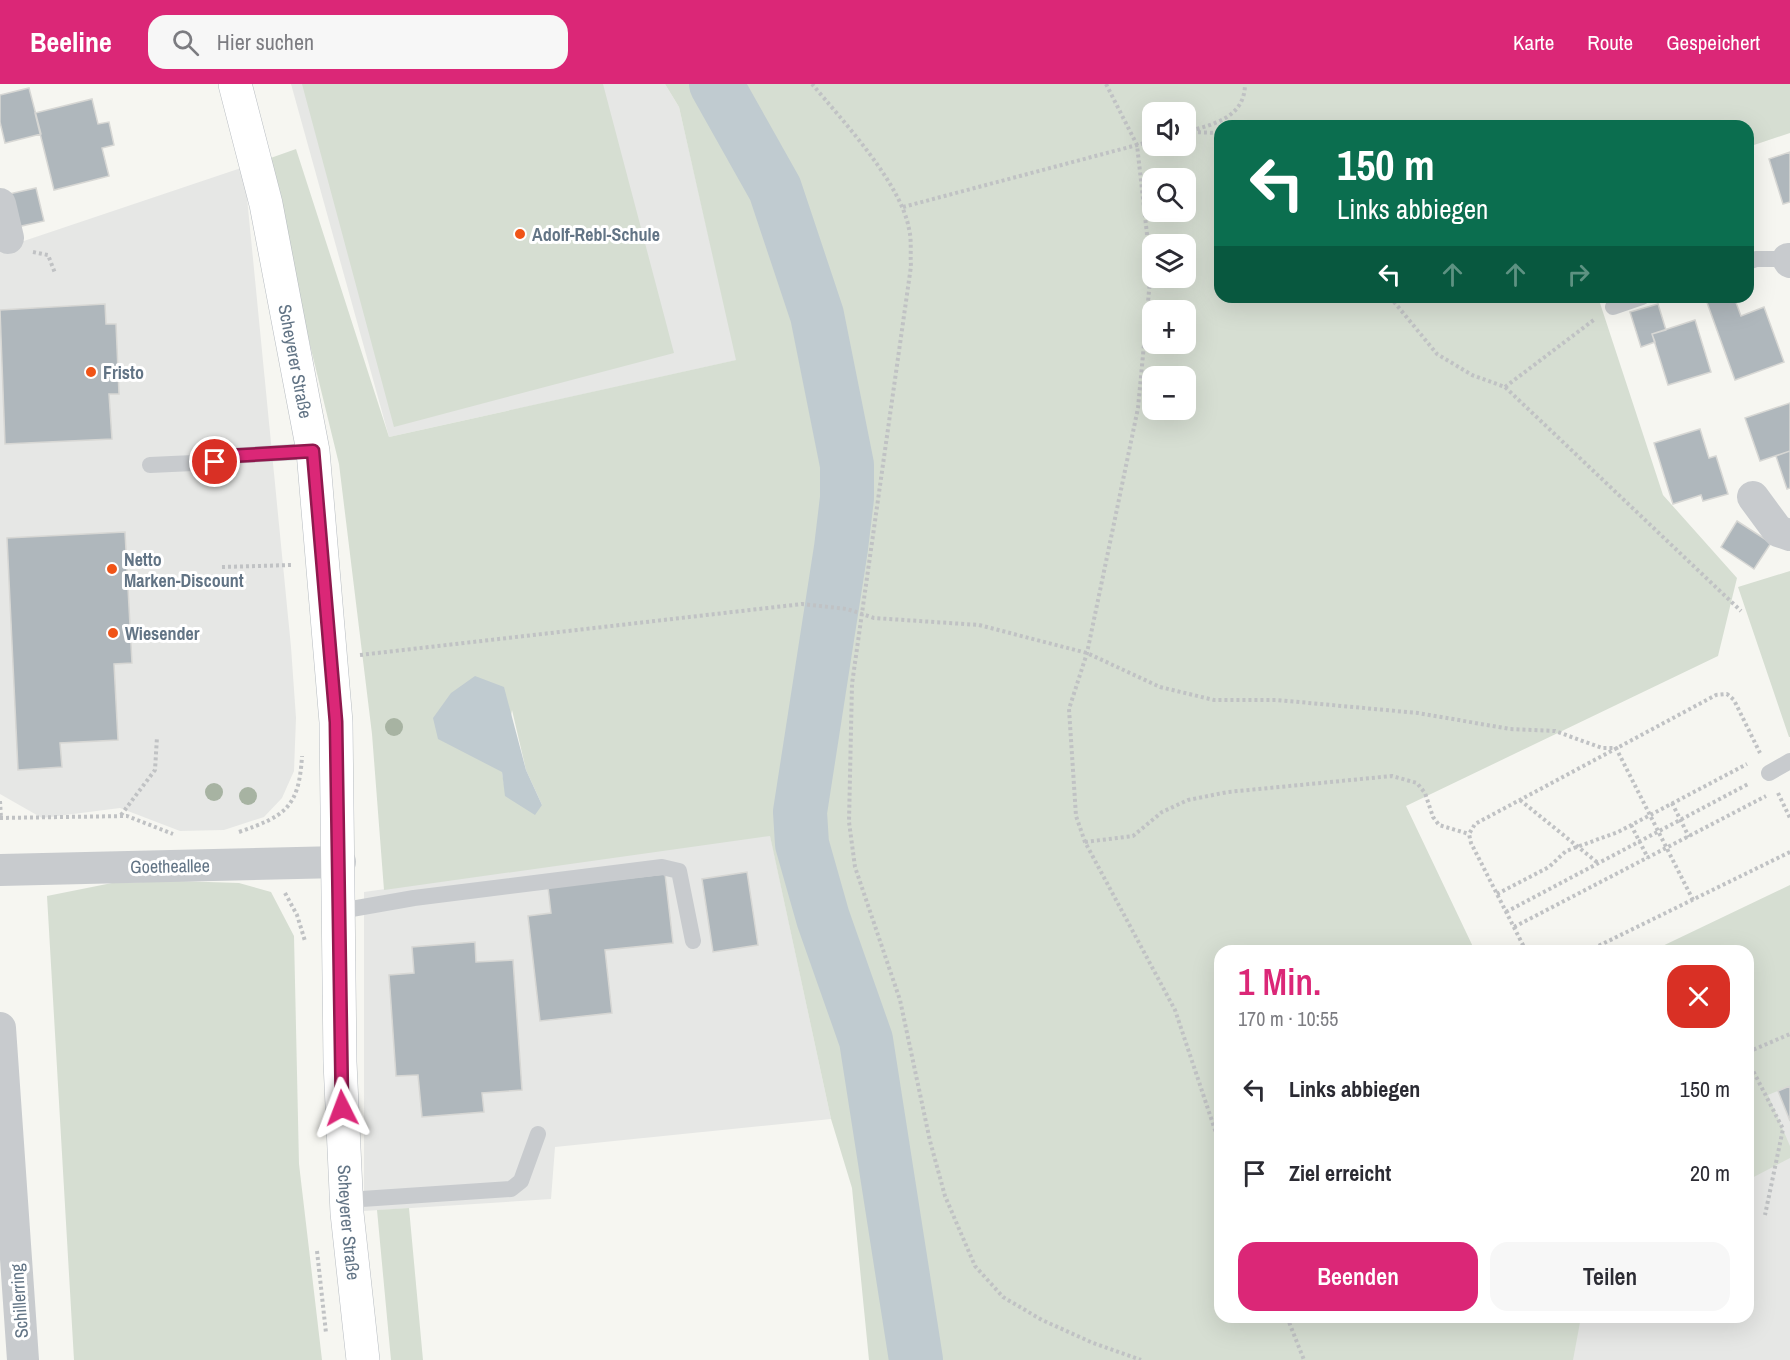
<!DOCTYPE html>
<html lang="de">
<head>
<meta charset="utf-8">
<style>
	body { margin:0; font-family:"Archivo Narrow",sans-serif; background:#f7f7f7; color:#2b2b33; height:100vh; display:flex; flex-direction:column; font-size:22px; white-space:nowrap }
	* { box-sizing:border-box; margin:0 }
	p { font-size:20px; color:#7c7c81 }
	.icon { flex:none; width:33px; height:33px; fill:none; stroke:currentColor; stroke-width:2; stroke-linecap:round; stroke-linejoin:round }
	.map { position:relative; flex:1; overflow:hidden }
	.drawer { position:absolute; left:1214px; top:861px; width:540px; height:378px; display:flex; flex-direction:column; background:#fff; border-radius:18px; box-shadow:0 6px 24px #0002 }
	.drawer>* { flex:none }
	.banner { position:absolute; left:1214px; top:36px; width:540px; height:183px; border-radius:18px; box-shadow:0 6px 24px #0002; background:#0b6e4f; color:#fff; overflow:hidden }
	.fabs { position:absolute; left:1142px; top:18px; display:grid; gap:12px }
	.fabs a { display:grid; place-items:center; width:54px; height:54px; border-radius:12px; background:#fff; box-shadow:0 6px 24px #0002; font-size:30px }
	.pin { position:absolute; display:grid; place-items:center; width:51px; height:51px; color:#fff; margin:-26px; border:3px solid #fff; border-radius:50%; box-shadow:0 2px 6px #0007 }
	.me { position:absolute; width:66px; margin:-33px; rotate:357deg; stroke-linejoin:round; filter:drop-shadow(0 0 4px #0008) }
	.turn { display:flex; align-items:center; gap:21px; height:126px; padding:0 24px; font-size:27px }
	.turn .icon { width:78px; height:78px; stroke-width:2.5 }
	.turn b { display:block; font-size:42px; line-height:51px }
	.lanes { display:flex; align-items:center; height:57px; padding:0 24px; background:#0003; justify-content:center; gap:30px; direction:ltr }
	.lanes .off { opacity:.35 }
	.round { display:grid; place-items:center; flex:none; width:63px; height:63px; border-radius:18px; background:#f7f7f7 }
	.headline { display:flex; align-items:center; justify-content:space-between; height:102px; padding:0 24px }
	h1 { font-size:36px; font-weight:600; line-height:45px; color:#db2777 }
	.primary-button { display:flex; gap:12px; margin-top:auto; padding:12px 24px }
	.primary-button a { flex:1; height:69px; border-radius:18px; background:#db2777; color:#fff; font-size:24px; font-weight:600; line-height:69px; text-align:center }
	.primary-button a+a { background:#f7f7f7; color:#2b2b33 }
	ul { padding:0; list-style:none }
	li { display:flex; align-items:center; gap:18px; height:84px; padding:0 24px }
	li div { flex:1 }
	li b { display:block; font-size:22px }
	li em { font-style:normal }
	header { display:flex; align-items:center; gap:36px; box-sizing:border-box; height:84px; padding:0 30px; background:#db2777; color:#fff }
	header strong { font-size:28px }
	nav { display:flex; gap:33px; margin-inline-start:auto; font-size:21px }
	.search { width:420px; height:54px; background:#f7f7f7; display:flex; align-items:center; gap:15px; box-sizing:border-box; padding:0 21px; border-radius:18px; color:#7c7c81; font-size:22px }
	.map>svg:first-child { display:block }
	.built { fill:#e6e7e5 }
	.green { fill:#d6ded2; fill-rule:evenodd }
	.water { fill:#c0cbd0 }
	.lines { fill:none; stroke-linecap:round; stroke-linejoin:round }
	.stream { stroke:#c0cbd0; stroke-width:9 }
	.river { stroke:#c0cbd0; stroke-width:54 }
	.building { fill:#afb7bc; stroke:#d7d7d4; stroke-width:1.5 }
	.secondary-casing { stroke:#b7bcc1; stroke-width:34 }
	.path { stroke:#c0c2c4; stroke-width:4; stroke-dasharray:3 3; stroke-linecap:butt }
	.lane { stroke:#c8cbce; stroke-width:16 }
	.street { stroke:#c8cbce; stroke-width:32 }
	.secondary { stroke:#fff; stroke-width:33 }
	.tree { fill:#a7b3a2 }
	.route-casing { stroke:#8e194d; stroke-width:15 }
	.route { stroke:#db2777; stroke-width:10 }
	.poi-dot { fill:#f05417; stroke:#fff; stroke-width:2 }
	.labels { text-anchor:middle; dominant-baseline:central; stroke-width:6; stroke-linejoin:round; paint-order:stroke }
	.poi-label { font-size:18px; font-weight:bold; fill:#627485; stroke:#fff; text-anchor:start }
	.street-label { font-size:18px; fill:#627485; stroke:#fff }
</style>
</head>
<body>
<header>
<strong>Beeline</strong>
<div class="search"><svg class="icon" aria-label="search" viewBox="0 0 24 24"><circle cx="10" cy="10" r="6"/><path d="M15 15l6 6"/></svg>Hier suchen</div>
<nav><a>Karte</a><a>Route</a><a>Gespeichert</a></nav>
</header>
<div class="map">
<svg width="1790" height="1276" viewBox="0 0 1790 1276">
	<rect width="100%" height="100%" fill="#f6f6f1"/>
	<path class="built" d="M291,0H665L679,23L737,276L389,353Z
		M244,83L291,563L296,634L294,687L282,714L264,733L224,746L180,747L120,724L42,734L0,710V165Z
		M770,751L831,1035L555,1063L551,1115L364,1127V808Z
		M1790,822V1276H1553L1531,1233H1748V867Z"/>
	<path class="green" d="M302,0H603L674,269L394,343Z
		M665,0H1790V49L1748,63V42H1220V213H1598L1663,411L1737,494L1718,572L1406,722L1475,867H1220V1233H1581L1573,1276H869L852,1104L831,1035L770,752L384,806L372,650L339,380L265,76L296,65L389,353L736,276L679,23ZM1152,28H1185V62H1152ZM1152,94H1185V128H1152ZM1152,160H1185V194H1152ZM1152,226H1185V260H1152ZM1152,292H1185V326H1152ZM512,626L526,686L542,721L506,712L502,688Z
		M1790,487V653H1789L1738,503Z
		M177,797L239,799L271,808L294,852L299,1080L322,1276H74L47,812L112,799Z
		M1790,801V1002L1768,1011L1790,1062V1074L1748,1096V867H1652Z
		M409,1124L423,1276H391L377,1126Z"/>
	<path class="water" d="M475,592L504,603L526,686L542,721L535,731L505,712L502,688L438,655L433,634L451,609Z"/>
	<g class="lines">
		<path class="stream" d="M916,1270L925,1276"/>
		<path class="river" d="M716,0L775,105L817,231L847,381V414L841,464L800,728L802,760L823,834L866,956L916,1276"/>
	</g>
	<path class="building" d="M29,4L41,50L5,59L0,38V11Z
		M92,15L98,40L109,38L114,61L102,64L109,92L54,106L35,29Z
		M1790,68V118L1783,120L1769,75Z
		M36,104L44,137L17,143L9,110Z
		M1705,213H1734L1741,232L1764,223L1784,278L1735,296Z
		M105,220L106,240H116L119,310H109L112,355L5,360L0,226Z
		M1658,220L1666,246L1652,250L1655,258L1641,263L1630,228Z
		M1695,236L1711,288L1668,301L1652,250Z
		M1790,319V367L1760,377L1745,334Z
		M1700,345L1709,374L1716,372L1728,410L1703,417L1701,411L1673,420L1654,359Z
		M1790,367V404L1787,405L1776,372Z
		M1737,437L1771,459L1754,485L1721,463Z
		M125,448L132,579L114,580L118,656L60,659L62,683L18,686L7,454Z
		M747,788L758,861L713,868L702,795Z
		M665,790L673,859L605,866L612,929L540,937L528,832L551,829L548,803Z
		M475,858L476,878L513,876L522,1006L482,1009L484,1028L422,1033L418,991L396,992L389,891L414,889L412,863Z
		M1790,1002V1037L1778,1007Z"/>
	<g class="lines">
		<defs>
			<g id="secondary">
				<path id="s1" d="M235,0L266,120L313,367L336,638L340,978L347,1129L363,1276"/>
			</g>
		</defs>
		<use href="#secondary" class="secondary-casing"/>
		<path class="path" d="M812,0C842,36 901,99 909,145C912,157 910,170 911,182L852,600L849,738L855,783L900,916L930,1057L945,1112L975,1182L1003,1213L1042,1236L1093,1259L1141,1276
			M1106,0L1137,61L1151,186L1138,324L1087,569L1069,625L1076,732L1085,758L1175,926L1220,1061
			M1185,48C1212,41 1245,34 1245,0
			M1192,48L1220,49
			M903,123L1152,57
			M33,168L48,171L55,189
			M1390,213L1437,270L1472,291L1505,303L1741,527
			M1505,303L1595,235
			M222,483L292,481
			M360,571L802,520L847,525L874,534L979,541L1087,569L1160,603L1214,616H1277L1418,629L1510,645L1555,647L1602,664H1616L1693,816
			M1778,709L1790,734
			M1520,716L1598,779
			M0,717L1,734
			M1672,719L1689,753
			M121,731L155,686L157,653
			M0,734L127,732L173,750
			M1631,741L1648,774
			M239,748C285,732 299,724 302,672
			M1085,758L1133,752L1162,728L1188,716L1228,708L1392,692L1417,699L1425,709L1433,733L1439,741L1469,750
			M285,809L297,831L305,857
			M1497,810L1549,783L1566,767L1618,748L1747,680
			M1506,828L1750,699
			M1514,843L1766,712
			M1526,867L1471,759L1469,750L1475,740L1716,611L1727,610L1734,616L1760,669
			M1588,867L1790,768
			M1748,968L1790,950
			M1748,977L1783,1045L1765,1131
			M317,1167L326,1249
			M1287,1233L1304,1276"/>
		<path class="lane" d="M1748,178L1756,175H1790
			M1613,223L1642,213
			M150,381L215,378L229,372L313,367
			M1769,689L1790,677
			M340,827L414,814L662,783L679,787L693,857
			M347,1116L511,1105L521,1097L538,1050"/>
		<path class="street" d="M0,120L8,154
			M1788,175L1790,178
			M1753,413L1778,447L1790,451
			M0,786L340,778
			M0,944L23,1276"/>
		<use href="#secondary" class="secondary"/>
	</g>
	<g class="tree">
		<circle cx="394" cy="643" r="9"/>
		<circle cx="214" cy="708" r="9"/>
		<circle cx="248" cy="712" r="9"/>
	</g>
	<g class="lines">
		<defs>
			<path id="route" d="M215,378L229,372L313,367L336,638L342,1024"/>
		</defs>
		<use href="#route" class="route-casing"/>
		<use href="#route" class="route"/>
	</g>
	<g class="poi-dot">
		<circle cx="520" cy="150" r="6"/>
		<circle cx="91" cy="288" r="6"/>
		<circle cx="112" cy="485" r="6"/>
		<circle cx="113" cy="549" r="6"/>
	</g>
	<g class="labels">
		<g class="poi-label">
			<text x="532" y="150">Adolf-Rebl-Schule</text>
			<text x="103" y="288">Fristo</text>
			<text x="124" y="475">Netto<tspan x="124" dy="21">Marken-Discount</tspan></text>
			<text x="125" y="549">Wiesender</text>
		</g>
		<g class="street-label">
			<text stroke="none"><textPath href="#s1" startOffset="284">Scheyerer Straße</textPath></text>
			<text transform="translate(170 782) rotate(-1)">Goetheallee</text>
			<text stroke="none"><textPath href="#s1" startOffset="1148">Scheyerer Straße</textPath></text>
			<text transform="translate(19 1217) rotate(-94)">Schillerring</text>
		</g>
	</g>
</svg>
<div class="fabs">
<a><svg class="icon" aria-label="sound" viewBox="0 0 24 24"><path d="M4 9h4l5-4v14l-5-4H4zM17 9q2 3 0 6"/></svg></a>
<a><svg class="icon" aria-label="search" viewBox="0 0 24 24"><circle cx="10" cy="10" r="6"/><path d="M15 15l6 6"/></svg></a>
<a><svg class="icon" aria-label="layers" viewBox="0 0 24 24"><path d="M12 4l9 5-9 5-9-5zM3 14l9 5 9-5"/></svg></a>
<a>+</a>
<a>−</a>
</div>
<div class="pin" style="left:215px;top:378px;background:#d93025"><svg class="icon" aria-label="arrive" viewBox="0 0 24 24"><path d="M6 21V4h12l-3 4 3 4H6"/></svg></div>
<svg class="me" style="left:342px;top:1024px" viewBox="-20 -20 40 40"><path d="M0-17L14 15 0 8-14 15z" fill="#db2777" stroke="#fff" stroke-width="4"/></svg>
<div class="banner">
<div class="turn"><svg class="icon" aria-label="left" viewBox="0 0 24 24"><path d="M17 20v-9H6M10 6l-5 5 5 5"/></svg><div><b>150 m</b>Links abbiegen</div></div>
<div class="lanes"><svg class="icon" aria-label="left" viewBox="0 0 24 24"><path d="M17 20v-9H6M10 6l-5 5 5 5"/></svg><svg class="icon off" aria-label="ahead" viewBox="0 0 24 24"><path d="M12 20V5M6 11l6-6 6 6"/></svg><svg class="icon off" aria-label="ahead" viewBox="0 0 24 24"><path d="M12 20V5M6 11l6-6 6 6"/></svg><svg class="icon off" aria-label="right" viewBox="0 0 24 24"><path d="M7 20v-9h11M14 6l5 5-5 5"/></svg></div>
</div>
<section class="drawer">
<div class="headline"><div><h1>1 Min.</h1><p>170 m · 10:55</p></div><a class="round" style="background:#d93025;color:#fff"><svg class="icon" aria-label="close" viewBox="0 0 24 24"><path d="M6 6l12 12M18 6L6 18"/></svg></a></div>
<ul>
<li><svg class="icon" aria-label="left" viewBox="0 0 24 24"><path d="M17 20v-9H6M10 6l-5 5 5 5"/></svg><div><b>Links abbiegen</b></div><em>150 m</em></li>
<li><svg class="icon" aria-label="arrive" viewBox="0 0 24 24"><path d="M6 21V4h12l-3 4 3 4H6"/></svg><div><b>Ziel erreicht</b></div><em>20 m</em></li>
</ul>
<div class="primary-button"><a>Beenden</a><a>Teilen</a></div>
</section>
</div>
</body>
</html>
